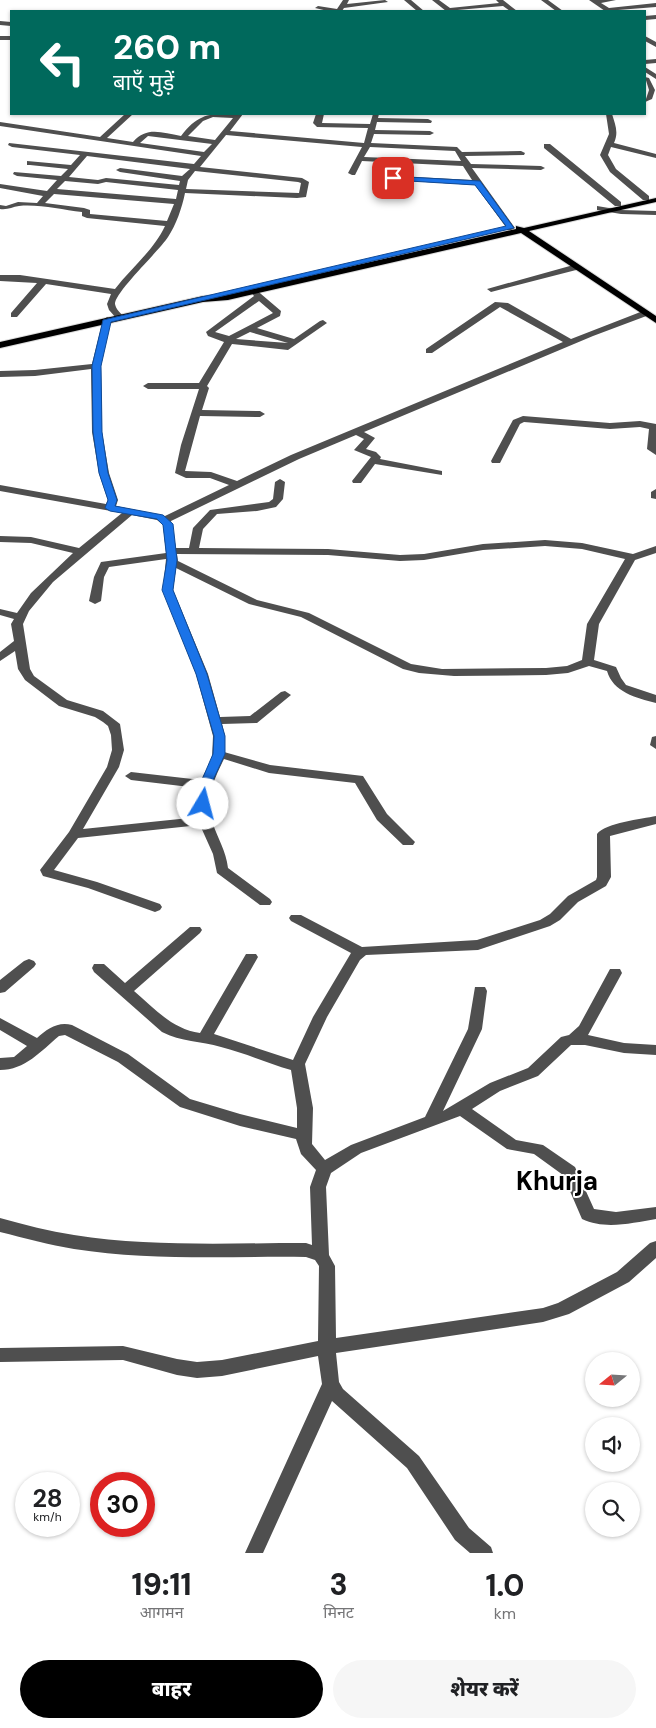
<!DOCTYPE html>
<html lang="hi">
<head>
<meta charset="utf-8">
<style>
	body { margin:0; font-family:"DM Sans","Noto Sans Devanagari",sans-serif; background:#f6f6f6; color:#202124; height:100vh; display:flex; flex-direction:column; font-size:19px; white-space:nowrap }
	* { box-sizing:border-box; margin:0 }
	p { font-size:16px; color:#757577 }
	.icon { flex:none; width:28px; height:28px; fill:none; stroke:currentColor; stroke-width:2; stroke-linecap:round; stroke-linejoin:round }
	.map { position:relative; height:1553px; overflow:hidden }
	.details { display:flex; flex-direction:column; background:#fff; flex:1 }
	.details>* { flex:none }
	.guide { position:absolute; left:10px; top:10px; width:636px; height:105px; border-radius:0px; box-shadow:0 1px 4px #0004; background:#00695c; color:#fff; overflow:hidden }
	.needle { width:32px; rotate:252deg }
	.tools { position:absolute; left:585px; top:1352px; display:grid; gap:10px }
	.tools a { display:grid; place-items:center; width:55px; height:55px; border-radius:50%; background:#fff; box-shadow:0 1px 4px #0004; font-size:25px }
	.speed { position:absolute; left:15px; top:1472px; display:flex; gap:10px; font-size:25px; font-weight:700; text-align:center }
	.speed>* { display:grid; place-content:center; width:65px; height:65px; border-radius:50%; background:#fff; box-shadow:0 1px 4px #0004; line-height:1 }
	.speed small { font-size:12px; font-weight:400 }
	.speed .limit { border:8px solid #d22; background:#fff; color:#111 }
	.pin { position:absolute; display:grid; place-items:center; width:42px; height:42px; color:#fff; margin:-21px; border-radius:10px; box-shadow:0 2px 8px #0006 }
	.me { position:absolute; width:55px; margin:-28px; rotate:8deg; stroke-linejoin:round; filter:drop-shadow(0 0 4px #0008) }
	.turn { display:flex; align-items:center; gap:18px; height:105px; padding:0 20px; font-size:22px }
	.turn .icon { width:65px; height:65px; stroke-width:2.5 }
	.turn b { display:block; font-size:35px; line-height:42px }
	.eta { display:flex; justify-content:space-evenly; align-items:center; height:85px; text-align:center }
	.eta b { font-size:30px; font-weight:800; line-height:35px }
	.cta { display:flex; gap:10px; margin-top:auto; padding:10px 20px }
	.cta a { flex:1; height:58px; border-radius:30px; background:#000; color:#fff; font-size:20px; font-weight:800; line-height:58px; text-align:center }
	.cta a+a { background:#f6f6f6; color:#202124 }
	.map>svg:first-child { display:block }
	.lines { fill:none; stroke-linecap:round; stroke-linejoin:round }
	.major-casing { stroke:#dbdbdb; stroke-width:2 }
	.minor { fill:#4f4f4f; fill-rule:evenodd }
	.major { fill:#000; fill-rule:evenodd }
	.route { fill:#1a73e8; stroke:#114b97 }
	.labels { text-anchor:middle; dominant-baseline:central; stroke-width:4; stroke-linejoin:round; paint-order:stroke }
	.near-town-label { font-size:26px; font-weight:bold; fill:#000; stroke:#fff }
</style>
</head>
<body>
<div class="map">
<svg width="656" height="1553" viewBox="0 0 656 1553">
	<rect width="100%" height="100%" fill="#fff"/>
	<g class="lines">
		<defs>
			<path id="major" d="M656,198V202L529,231L656,316V323L521,233L228,300L203,302L0,348V342L203,296L228,294L516,229V226L524,228Z"/>
		</defs>
		<use href="#major" class="major-casing"/>
		<path class="minor" d="M343,0H349L347,4L385,0L388,2L344,8L342,11H328L315,8L318,6L337,9Z
			M404,0H411L424,11H417Z
			M432,0H439L450,8L499,3L496,0H503L517,11H510L503,6L446,11Z
			M541,0H548L563,11H556Z
			M589,0H616L601,3L609,8L656,3V7L605,11Z
			M656,15V19L645,20V16Z
			M0,21L11,22V26L0,25Z
			M0,36H11V40H0Z
			M645,36L656,42V47L645,41Z
			M656,59V63L645,64V60Z
			M645,67L656,74V79L645,72Z
			M645,77L649,78L655,90L652,99L645,102L649,90Z
			M125,114H133L107,138L133,142C147,126 162,133 181,136C201,110 214,114 243,114L230,131L364,143L368,128L317,127L313,123L316,114H324L322,123L370,124L373,114H379L378,118L428,119L432,121L431,123L377,122L375,130L430,131L434,133L430,135L374,134L371,143L457,147L462,152L521,151L525,153L524,155L465,156L471,164L541,166L545,168L541,170L472,168L515,228L511,230H508L475,185L376,179L372,177L376,175L472,180L463,166L362,161L355,175H352L348,173L362,147L226,135L200,167L302,178L309,182L306,197L297,198L185,193C182,208 176,225 168,237C159,251 115,292 115,304C116,310 121,313 124,317L123,319H117L109,310L107,304L111,294L46,284L17,317H11V313L37,283L0,281V275H20L115,289C131,268 154,250 165,226L87,218L82,216V212C62,210 39,204 19,206C12,207 8,210 0,209V205L6,206L18,202L37,203L43,196L0,188V184L47,191L57,180L17,176L13,174L14,172L61,176L68,169L30,165H27V161L71,165L80,155L12,147L8,145L9,143L194,164L201,156L0,126V122L100,137ZM213,117L233,118L215,140L188,136L203,121ZM148,136L212,144L204,152L140,143ZM370,147L455,151L461,161L364,157ZM87,156L190,169L182,176L120,168L116,170L120,172L180,181L179,185L106,178L98,180L69,177ZM195,171L298,182L301,183L299,193L186,189L188,180ZM65,181L98,184L106,182L178,190L176,199L57,189ZM54,194L174,204L167,221L90,214V210L84,208L45,203Z
			M606,114H612C615,124 619,132 614,143L656,154V158L611,147L608,155L616,169L649,196V200H643L610,172L600,155L609,134Z
			M544,144H550L621,202V206H615L544,148Z
			M597,206L621,210L656,211V215L621,214L597,210Z
			M577,264L581,267L580,269L491,292L487,289Z
			M254,288L281,311L280,316L257,328L294,339L320,321L323,320L327,323L288,350L232,344L207,386L209,388L202,410L260,411L265,414L260,417L200,416L185,471L211,472L237,481L291,455L563,342L500,307L432,353H426V349L495,302L508,303L571,339L643,311H649V315L593,336L364,432L375,438L366,449L376,452L381,457L380,459L442,471V475L375,464L361,483H353L352,481L371,457L354,450L364,439L356,435L299,459L171,521L176,548H189L193,528L210,510L269,502L273,499L275,482L280,479L285,482L283,499L276,507L257,511L217,514L203,529L199,548L328,549L400,555L424,554L483,544L545,540L582,543L633,554L656,546V553L635,560L599,624L594,660L616,667L621,678L626,685L656,695V703C636,698 613,692 607,671L589,666L568,673L546,675L454,676L419,673L403,669L301,617L249,604L176,568L173,590L208,674L220,717L250,716L281,692L285,691L291,695L257,723L222,724L225,736L224,752L270,765L363,776L387,814L415,842L413,845H403L377,820L355,783L269,773L224,759C213,781 205,800 213,824C218,839 226,851 228,868L270,899L272,902L270,905H260L217,873L213,854L200,825L78,838L54,870L97,882L160,904L162,907L160,910L155,912L88,888L43,876L40,870L69,832L107,767L112,750L111,735L108,726L103,722L95,717L59,706L25,680L18,669L15,651L0,661V652L14,641L11,624L14,619L0,615V609L17,613L31,593L73,553L31,543L0,542V536L31,537L79,548L122,513L0,491V485L106,504L108,500L99,473L92,432L91,369L35,376L0,377V371L35,370L92,364L103,320L107,317L110,318L111,320L101,366L102,432L109,473L118,500L116,506L165,516L229,485L210,478H186L175,473L181,445L199,389H148L143,386L148,383H199L224,342L208,336L206,332L254,296L250,291ZM259,301L273,313L229,336L215,332ZM250,332L288,343L236,339ZM132,515L157,520L163,525L166,553L101,562L94,577L89,601L95,604L101,601L104,577L109,567L166,559L163,590L196,674L213,736L212,759L201,780L131,772L125,776L131,780L198,788L197,796L199,817L83,829L119,767L124,750L120,724L103,711L67,700L34,676L30,669L23,624L29,611L53,582ZM545,546L582,549L625,559L587,624L582,660L567,666L546,668L442,669L411,664L309,613L257,600L178,561L177,554L328,555L400,561L424,560L483,550Z
			M523,416L610,423L640,421L656,424V455L647,449L649,429L640,427L610,429L524,422L520,424L500,463H492L491,461L513,420Z
			M656,489V499L651,498V492Z
			M656,736V749L650,745L652,737Z
			M656,816V824L610,836L611,877L606,886L578,902L560,920L550,926L478,950L366,955L360,960L327,1017L305,1064L313,1108L312,1144L325,1160L351,1145L425,1117L468,1029L475,987H485L487,991L482,1029L443,1111L490,1083L528,1068L561,1037L569,1035L579,1026L610,969H620L622,973L588,1035L624,1043L656,1045V1055L624,1053L585,1045H571L538,1076L500,1091L472,1109L516,1140L543,1145L575,1167L594,1209L616,1212L656,1207V1219C632,1223 605,1230 582,1219L563,1175L534,1154L507,1149L460,1116L361,1153L331,1173L326,1187L329,1255L335,1266L336,1338L543,1308L558,1303L617,1272L650,1243L656,1241V1258L629,1282L569,1314L543,1322L336,1353L339,1382L343,1389L419,1456L469,1528L491,1547L493,1553H470L455,1540L407,1468L332,1401L263,1553H245L322,1384L318,1356L222,1376L197,1378L177,1375L123,1360L0,1362V1348L123,1346L177,1359L197,1362L222,1360L318,1341L319,1266L315,1260L306,1257C229,1256 150,1261 74,1249C49,1245 25,1238 0,1232V1218C25,1225 49,1231 74,1235C150,1247 229,1243 306,1243L312,1245L310,1187L316,1170L301,1154L296,1139L240,1126L180,1107L118,1062L65,1035L59,1036C41,1051 25,1070 0,1070V1058L14,1057L27,1046L0,1030V1018L37,1038C47,1029 58,1021 72,1025L128,1054L190,1099L240,1114L297,1128V1108L291,1070C267,1063 245,1053 221,1047C201,1041 181,1042 162,1032L94,972L92,968L94,964H104L125,983L190,927H200L202,930L200,933L134,991C155,1009 172,1029 200,1033L246,954H256L258,957L214,1034L293,1060L313,1017L351,953L291,921L289,918L291,915H301L362,947L477,940L540,920L550,914L568,896L596,880L597,877V834C605,823 642,819 656,816Z
			M29,959L34,961L36,964L34,967L5,992L0,993V980L24,961Z"/>
		<use href="#major" class="major"/>
	</g>
	<path class="route" d="M390,176L480,181L514,228L111,322L101,366L102,432L108,473L117,500L115,506L163,515L173,524L177,560L173,590L207,674L225,736V754L209,789V804L203,808L199,807L198,804V789L213,754L214,736L196,674L162,590L167,560L163,525L157,519L110,511L105,508L108,500L99,473L93,432L92,366L103,320L506,226L475,185L393,180L389,178Z"/>
	<g class="labels">
		<g class="near-town-label">
			<text x="557" y="1181">Khurja</text>
		</g>
	</g>
</svg>
<div class="tools">
<a><svg class="needle" viewBox="-14 -14 28 28"><path d="M0-13l5 13h-10z" fill="#e53935"/><path d="M0 13l5-13h-10z" fill="#757577"/></svg></a>
<a><svg class="icon" aria-label="sound" viewBox="0 0 24 24"><path d="M4 9h4l5-4v14l-5-4H4zM17 9q2 3 0 6"/></svg></a>
<a><svg class="icon" aria-label="search" viewBox="0 0 24 24"><circle cx="10" cy="10" r="6"/><path d="M15 15l6 6"/></svg></a>
</div>
<div class="speed"><div>28<small>km/h</small></div><div class="limit">30</div></div>
<div class="pin" style="left:393px;top:178px;background:#d93025"><svg class="icon" aria-label="arrive" viewBox="0 0 24 24"><path d="M6 21V4h12l-3 4 3 4H6"/></svg></div>
<svg class="me" style="left:203px;top:804px" viewBox="-20 -20 40 40"><circle r="19" fill="#fff"/><path d="M0-13L10 11 0 6-10 11z" fill="#1a73e8"/></svg>
<div class="guide">
<div class="turn"><svg class="icon" aria-label="left" viewBox="0 0 24 24"><path d="M17 20v-9H6M10 6l-5 5 5 5"/></svg><div><b>260 m</b>बाएँ मुड़ें</div></div>
</div>
</div>
<section class="details">
<div class="eta">
<div><b>19:11</b><p>आगमन</p></div>
<div><b>3</b><p>मिनट</p></div>
<div><b>1.0</b><p>km</p></div>
</div>
<div class="cta"><a>बाहर</a><a>शेयर करें</a></div>
</section>
</body>
</html>
